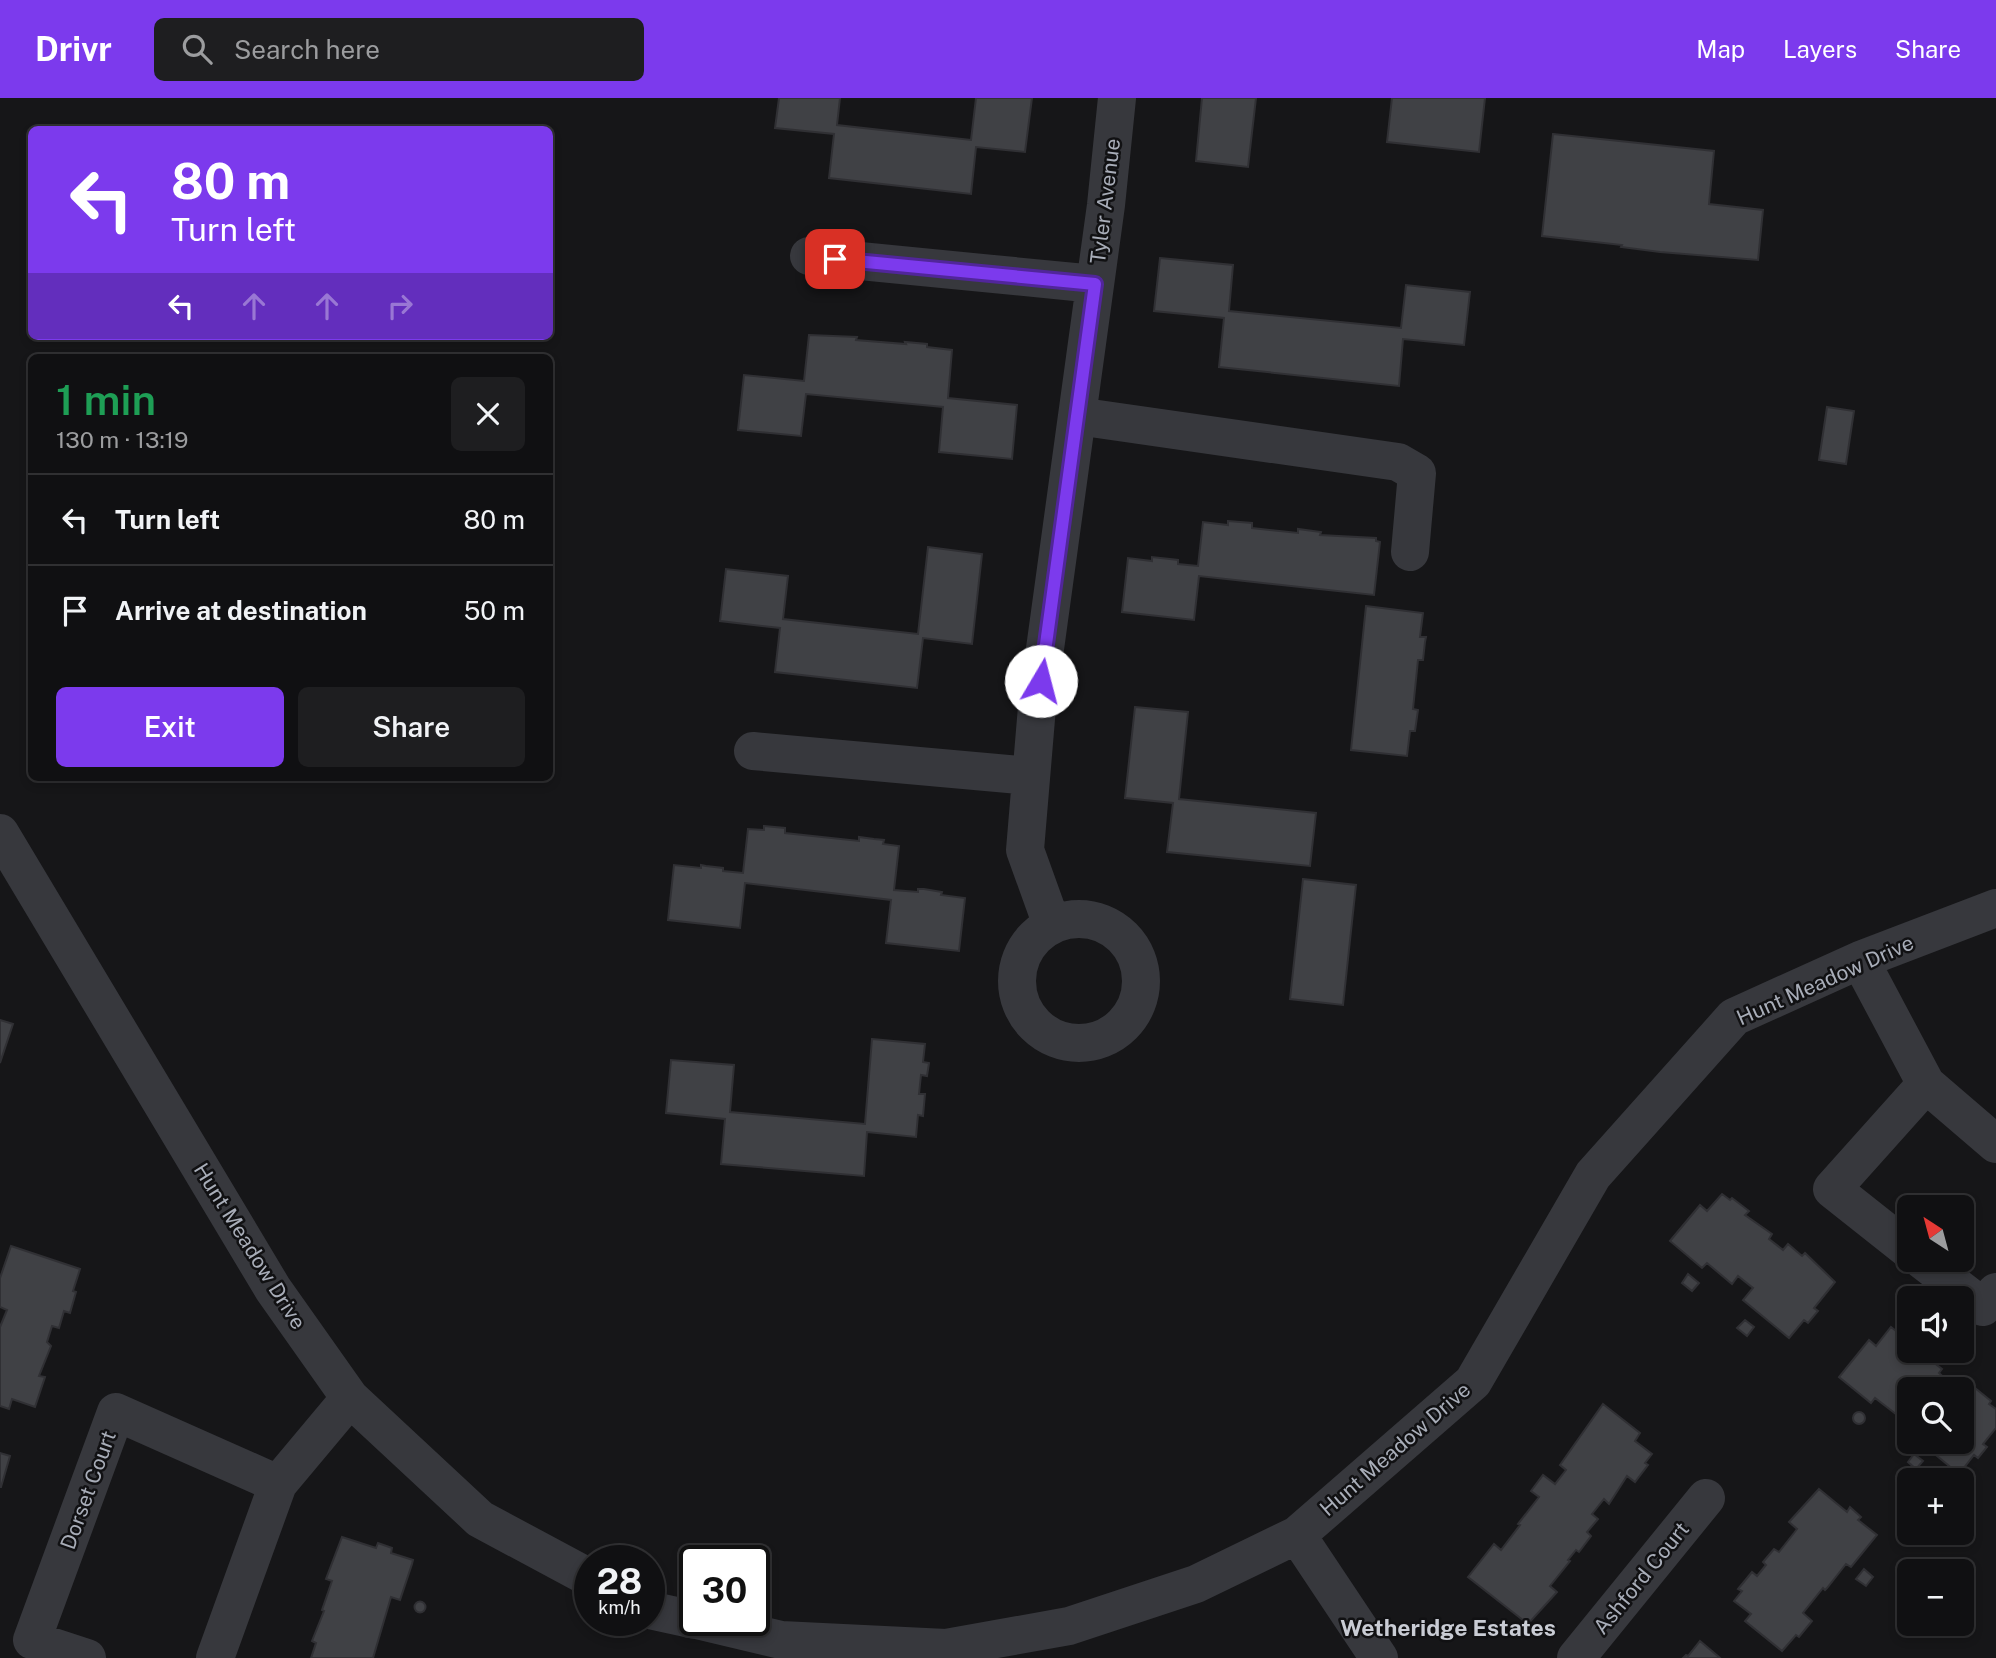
<!DOCTYPE html>
<html lang="en">
<head>
<meta charset="utf-8">
<style>
	body { margin:0; font-family:"Public Sans",sans-serif; background:#1e1e20; color:#f1f3f6; height:100vh; display:flex; flex-direction:column; font-size:26px; white-space:nowrap }
	* { box-sizing:border-box; margin:0 }
	p { font-size:23px; color:#9c9d9f }
	.icon { flex:none; width:38px; height:38px; fill:none; stroke:currentColor; stroke-width:2; stroke-linecap:round; stroke-linejoin:round }
	.map { position:relative; flex:1; overflow:hidden }
	.details { position:absolute; left:28px; top:256px; width:525px; height:427px; display:flex; flex-direction:column; background:#101012; border-radius:10px; box-shadow:0 4px 10px #0003,0 0 0 2px #303032 }
	.details>* { flex:none }
	.hud { position:absolute; left:28px; top:28px; width:525px; height:214px; border-radius:10px; box-shadow:0 4px 10px #0003,0 0 0 2px #303032; background:#7c3aed; color:#fff; overflow:hidden }
	.needle { width:46px; rotate:324deg }
	.buttons { position:absolute; left:1897px; top:1097px; display:grid; gap:14px }
	.buttons a { display:grid; place-items:center; width:77px; height:77px; border-radius:10px; background:#101012; box-shadow:0 4px 10px #0003,0 0 0 2px #303032; font-size:35px }
	.speed { position:absolute; left:574px; top:1447px; display:flex; gap:14px; font-size:35px; font-weight:700; text-align:center }
	.speed>* { display:grid; place-content:center; width:91px; height:91px; border-radius:50%; background:#101012; box-shadow:0 4px 10px #0003,0 0 0 2px #303032; line-height:1 }
	.speed small { font-size:18px; font-weight:400 }
	.speed .limit { border:4px solid #111; border-radius:10px; background:#fff; color:#111 }
	.pin { position:absolute; display:grid; place-items:center; width:60px; height:60px; color:#fff; margin:-30px; border-radius:14px; box-shadow:0 4px 10px #0006 }
	.me { position:absolute; width:77px; margin:-38px; rotate:8deg; stroke-linejoin:round; filter:drop-shadow(0 0 5px #0008) }
	.turn { display:flex; align-items:center; gap:24px; height:147px; padding:0 28px; font-size:32px }
	.turn .icon { width:91px; height:91px; stroke-width:2.5 }
	.turn b { display:block; font-size:49px; line-height:60px }
	.lanes { display:flex; align-items:center; height:66px; padding:0 28px; background:#0003; justify-content:center; gap:35px; direction:ltr }
	.lanes .off { opacity:.35 }
	.round { display:grid; place-items:center; flex:none; width:74px; height:74px; border-radius:10px; background:#1e1e20 }
	.overview { display:flex; align-items:center; justify-content:space-between; height:119px; padding:0 28px }
	h1 { font-size:42px; font-weight:600; line-height:52px; color:#1e9e55 }
	.primary-button { display:flex; gap:14px; margin-top:auto; padding:14px 28px }
	.primary-button a { flex:1; height:80px; border-radius:10px; background:#7c3aed; color:#fff; font-size:28px; font-weight:600; line-height:80px; text-align:center }
	.primary-button a+a { background:#1e1e20; color:#f1f3f6 }
	ul { padding:0; list-style:none }
	li { display:flex; align-items:center; gap:21px; height:91px; padding:0 28px; border-top:2px solid #303032 }
	li div { flex:1 }
	li b { display:block; font-size:26px }
	li em { font-style:normal }
	header { display:flex; align-items:center; gap:42px; box-sizing:border-box; height:98px; padding:0 35px; background:#7c3aed; color:#fff }
	header strong { font-size:33px }
	nav { display:flex; gap:38px; margin-inline-start:auto; font-size:24px }
	.search { width:490px; height:63px; background:#1e1e20; display:flex; align-items:center; gap:18px; box-sizing:border-box; padding:0 24px; border-radius:10px; color:#9c9d9f; font-size:26px }
	.map>svg:first-child { display:block }
	.building { fill:#404145; stroke:#303034; stroke-width:2 }
	.lines { fill:none; stroke-linecap:round; stroke-linejoin:round }
	.minor { stroke:#37383d; stroke-width:38 }
	.route-casing { stroke:#51269a; stroke-width:18 }
	.route { stroke:#7c3aed; stroke-width:12 }
	.labels { text-anchor:middle; dominant-baseline:central; stroke-width:5; stroke-linejoin:round; paint-order:stroke }
	.street-label { font-size:21px; fill:#a8adb8; stroke:#111113 }
	.neighbourhood-label { font-size:23px; font-weight:bold; fill:#c9ccd4; stroke:#111113 }
</style>
</head>
<body>
<header>
<strong>Drivr</strong>
<div class="search"><svg class="icon" aria-label="search" viewBox="0 0 24 24"><circle cx="10" cy="10" r="6"/><path d="M15 15l6 6"/></svg>Search here</div>
<nav><a>Map</a><a>Layers</a><a>Share</a></nav>
</header>
<div class="map">
<svg width="1996" height="1560" viewBox="0 0 1996 1560">
	<rect width="100%" height="100%" fill="#161618"/>
	<path class="building" d="M779,0H840L837,27L971,42L976,0H1032L1025,54L976,49L971,96L829,80L834,36L775,30Z
		M1202,0H1256L1248,69L1196,63Z
		M1392,0H1485L1479,54L1387,44Z
		M1553,36L1714,53L1709,106L1763,112L1758,162L1660,154L1621,149L1622,147L1542,138Z
		M1160,160L1233,167L1229,213L1401,230L1406,187L1470,194L1464,247L1403,241L1399,288L1219,269L1224,220L1154,213Z
		M809,237L857,239L856,242L906,246L905,244L927,246V249L952,252L948,300L1017,307L1012,361L939,354L943,309L933,308L806,296L801,338L738,332L744,277L804,283Z
		M1827,309L1854,313L1846,366L1819,362Z
		M1228,423L1252,425V430L1298,435V431L1321,434L1320,437L1376,440V443L1380,444L1374,497L1199,478L1194,522L1122,514L1128,460L1152,463V459L1170,461L1178,462V466L1198,468L1203,424L1228,427Z
		M928,449L982,456L972,546L923,540L917,590L775,574L780,530L720,523L726,471L788,478L783,521L918,536Z
		M1366,508L1423,515L1420,539H1426L1425,544L1423,562H1418L1413,611L1418,612L1415,633H1410L1407,658L1351,652Z
		M1135,609L1188,614L1179,701L1316,715L1310,768L1167,754L1173,705L1125,700Z
		M764,728L785,730V735L859,743V739L874,741L884,742L883,746L899,748L894,792L918,794V791H924L942,794L941,797L965,800L959,853L886,845L891,802L745,785L740,830L668,822L674,767L701,770V767L706,768L723,770V773L743,775L748,731L764,732Z
		M1303,781L1356,787L1343,907L1290,901Z
		M0,922L13,926L0,965Z
		M872,941L925,946L923,964L929,965L927,978L921,977L919,996H925L923,1018L918,1017L916,1039L867,1034L864,1078L721,1066L725,1021L666,1015L671,962L734,967L730,1014L865,1026Z
		M1722,1096L1730,1102L1732,1100L1749,1113L1745,1117L1772,1136L1769,1141L1783,1152L1788,1146L1802,1158L1805,1155L1835,1184L1814,1210L1818,1213L1808,1225L1804,1222L1789,1240L1743,1202L1753,1190L1738,1178L1732,1186L1707,1165L1702,1170L1670,1143L1700,1107L1707,1113Z
		M11,1148L80,1171L73,1193L76,1194L70,1215L64,1213L59,1230L52,1228L47,1244L51,1248L39,1278L45,1279L35,1309L12,1301L9,1311L0,1308V1229L7,1212L0,1209V1180Z
		M1688,1176L1699,1185L1692,1193L1682,1185Z
		M1745,1222L1754,1229L1747,1238L1737,1230Z
		M1891,1229L1909,1243V1253H1914L1926,1262L1928,1260L1942,1271L1939,1275L1952,1287L1957,1281L1971,1293L1975,1290L1991,1303L1989,1306L1996,1311V1330L1983,1346L1987,1349L1978,1360L1974,1357L1959,1376L1920,1344H1962V1292H1909V1316L1907,1314L1901,1320L1875,1300L1871,1305L1839,1279L1869,1242L1876,1248Z
		M1603,1306L1640,1335L1635,1343L1652,1356L1645,1365L1648,1367L1635,1384L1627,1378L1609,1406L1604,1401L1592,1416L1598,1421L1587,1434L1591,1438L1579,1454L1576,1452L1568,1462L1570,1463L1550,1488L1557,1494L1528,1526L1468,1479L1494,1446L1501,1452L1520,1427L1518,1426L1539,1399L1531,1393L1543,1377L1555,1386L1566,1372L1560,1367Z
		M1853 1320a6 6 0 1 1 12 0a6 6 0 1 1-12 0Z
		M0,1355L10,1358L1,1389H0Z
		M1914,1356L1923,1363L1916,1371L1908,1364Z
		M1819,1391L1847,1414L1850,1409L1861,1419L1858,1422L1877,1437L1851,1469L1846,1466L1827,1490L1825,1492L1823,1490L1803,1515L1812,1523L1799,1539L1796,1537L1782,1553L1745,1523L1751,1516L1734,1503L1742,1493L1738,1491L1752,1474L1757,1478L1766,1467L1763,1464L1774,1451L1779,1454L1794,1435L1797,1431L1789,1424Z
		M342,1439L376,1450L378,1445L392,1450L391,1455L413,1462L412,1466L400,1502L391,1499L373,1560H311L316,1545L312,1543L324,1513L322,1512L332,1483L326,1481Z
		M1864,1471L1873,1479L1866,1488L1856,1481Z
		M414.5 1509a5.5 5.5 0 1 1 11 0a5.5 5.5 0 1 1-11 0Z
		M1700,1543L1719,1559L1720,1560H1683L1686,1557L1688,1558Z"/>
	<g class="lines">
		<path class="minor" d="M809,158L1095,186
			M1077,318L1398,364L1417,375L1410,454
			M753,653L1031,678
			M0,735L273,1191L350,1300L480,1421L590,1480
			M1017 883a62 62 0 1 1 124 0a62 62 0 1 1-124 0Z
			M1052,827L1025,752L1037,609L1106,107L1117,0
			M1860,862L1926,986L1996,1046
			M1909,1152L1832,1091L1926,986
			M1922,1162L1983,1209L1996,1194
			M1297,1437L1379,1560
			M649,1512L695,1522
			M697,1522L781,1542L946,1550L1069,1528L1196,1486L1297,1437L1473,1284L1593,1077L1734,919L1860,862L1996,810
			M87,1560L32,1542L116,1314L278,1386
			M215,1560L278,1386L350,1300
			M1576,1560L1706,1400"/>
	</g>
	<g class="lines">
		<defs>
			<path id="route" d="M835,161L1095,186L1041,583"/>
		</defs>
		<use href="#route" class="route-casing"/>
		<use href="#route" class="route"/>
	</g>
	<g class="labels">
		<g class="street-label">
			<text transform="translate(1105 103) rotate(-83)">Tyler Avenue</text>
			<text transform="translate(1825 882) rotate(-24)">Hunt Meadow Drive</text>
			<text transform="translate(250 1148) rotate(58)">Hunt Meadow Drive</text>
			<text transform="translate(1395 1351) rotate(-41)">Hunt Meadow Drive</text>
			<text transform="translate(88 1392) rotate(-70)">Dorset Court</text>
			<text transform="translate(1641 1480) rotate(-51)">Ashford Court</text>
		</g>
		<g class="neighbourhood-label">
			<text x="1448" y="1529">Wetheridge Estates</text>
		</g>
	</g>
</svg>
<div class="buttons">
<a><svg class="needle" viewBox="-14 -14 28 28"><path d="M0-13l5 13h-10z" fill="#e53935"/><path d="M0 13l5-13h-10z" fill="#9c9d9f"/></svg></a>
<a><svg class="icon" aria-label="sound" viewBox="0 0 24 24"><path d="M4 9h4l5-4v14l-5-4H4zM17 9q2 3 0 6"/></svg></a>
<a><svg class="icon" aria-label="search" viewBox="0 0 24 24"><circle cx="10" cy="10" r="6"/><path d="M15 15l6 6"/></svg></a>
<a>+</a>
<a>−</a>
</div>
<div class="speed"><div>28<small>km/h</small></div><div class="limit">30</div></div>
<div class="pin" style="left:835px;top:161px;background:#d93025"><svg class="icon" aria-label="arrive" viewBox="0 0 24 24"><path d="M6 21V4h12l-3 4 3 4H6"/></svg></div>
<svg class="me" style="left:1041px;top:583px" viewBox="-20 -20 40 40"><circle r="19" fill="#fff"/><path d="M0-13L10 11 0 6-10 11z" fill="#7c3aed"/></svg>
<div class="hud">
<div class="turn"><svg class="icon" aria-label="left" viewBox="0 0 24 24"><path d="M17 20v-9H6M10 6l-5 5 5 5"/></svg><div><b>80 m</b>Turn left</div></div>
<div class="lanes"><svg class="icon" aria-label="left" viewBox="0 0 24 24"><path d="M17 20v-9H6M10 6l-5 5 5 5"/></svg><svg class="icon off" aria-label="ahead" viewBox="0 0 24 24"><path d="M12 20V5M6 11l6-6 6 6"/></svg><svg class="icon off" aria-label="ahead" viewBox="0 0 24 24"><path d="M12 20V5M6 11l6-6 6 6"/></svg><svg class="icon off" aria-label="right" viewBox="0 0 24 24"><path d="M7 20v-9h11M14 6l5 5-5 5"/></svg></div>
</div>
<section class="details">
<div class="overview"><div><h1>1 min</h1><p>130 m · 13:19</p></div><a class="round"><svg class="icon" aria-label="close" viewBox="0 0 24 24"><path d="M6 6l12 12M18 6L6 18"/></svg></a></div>
<ul>
<li><svg class="icon" aria-label="left" viewBox="0 0 24 24"><path d="M17 20v-9H6M10 6l-5 5 5 5"/></svg><div><b>Turn left</b></div><em>80 m</em></li>
<li><svg class="icon" aria-label="arrive" viewBox="0 0 24 24"><path d="M6 21V4h12l-3 4 3 4H6"/></svg><div><b>Arrive at destination</b></div><em>50 m</em></li>
</ul>
<div class="primary-button"><a>Exit</a><a>Share</a></div>
</section>
</div>
</body>
</html>
